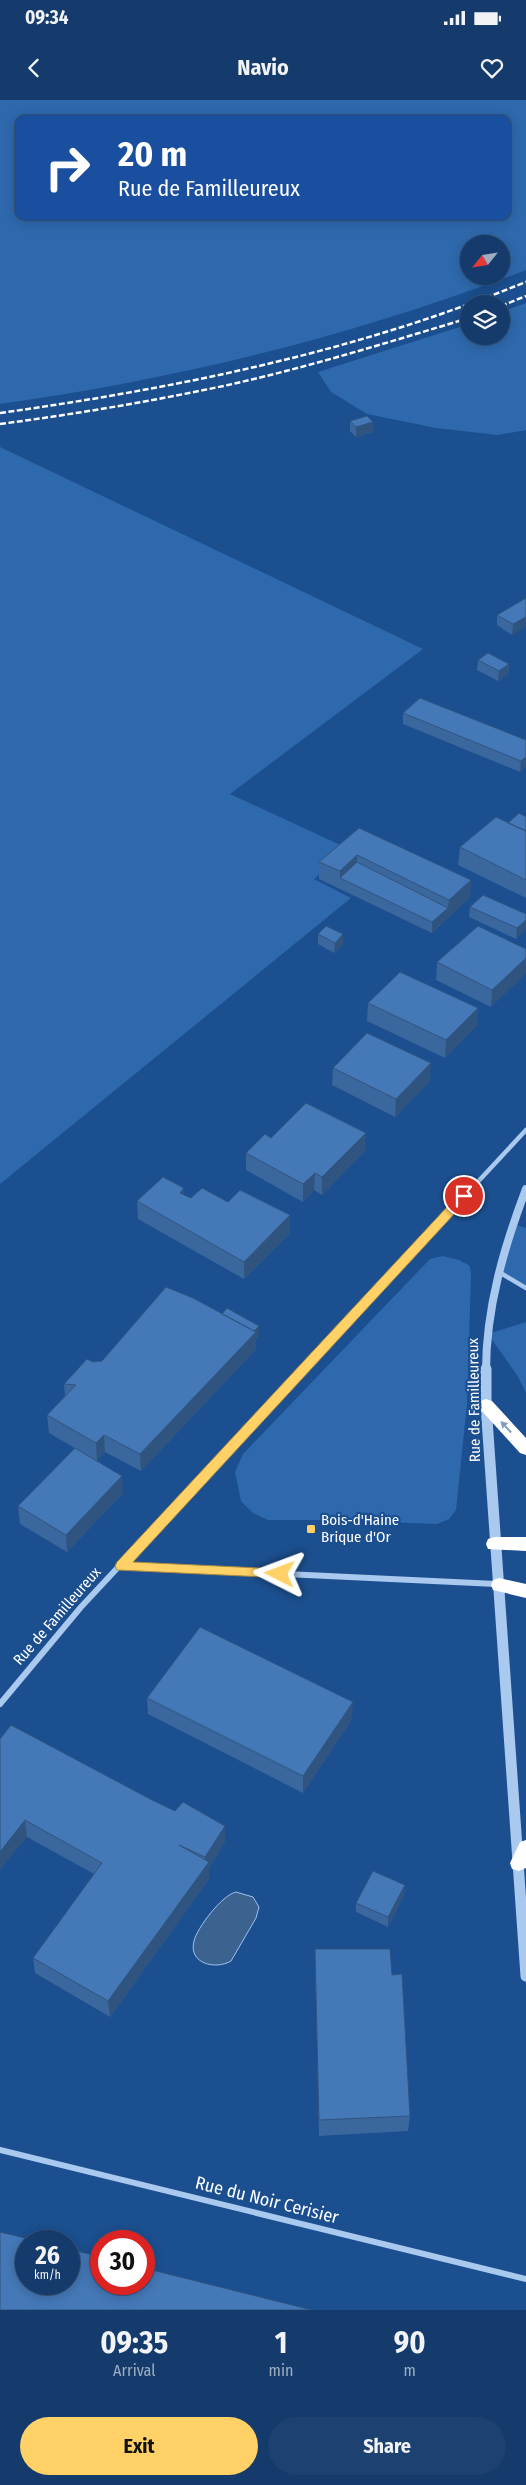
<!DOCTYPE html>
<html lang="en">
<head>
<meta charset="utf-8">
<style>
	body { margin:0; font-family:"Fira Sans Condensed",sans-serif; background:#1d4271; color:#f1f3f6; height:100vh; display:flex; flex-direction:column; font-size:19px; white-space:nowrap }
	* { box-sizing:border-box; margin:0 }
	p { font-size:16px; color:#9dadc1 }
	.icon { flex:none; width:28px; height:28px; fill:none; stroke:currentColor; stroke-width:2; stroke-linecap:round; stroke-linejoin:round }
	.map { position:relative; height:2210px; overflow:hidden }
	.sheet { display:flex; flex-direction:column; background:#143b6b; flex:1 }
	.sheet>* { flex:none }
	.top-card { position:absolute; left:15px; top:15px; width:496px; height:105px; border-radius:10px; box-shadow:0 2px 12px #0003,0 0 0 1px #33557e; background:#1a4fa0; color:#fff; overflow:hidden }
	.needle { width:32px; rotate:240deg }
	.buttons { position:absolute; left:460px; top:135px; display:grid; gap:10px }
	.buttons a { display:grid; place-items:center; width:50px; height:50px; border-radius:50%; background:#143b6b; box-shadow:0 2px 12px #0003,0 0 0 1px #33557e; font-size:25px }
	.speed { position:absolute; left:15px; top:2130px; display:flex; gap:10px; font-size:25px; font-weight:700; text-align:center }
	.speed>* { display:grid; place-content:center; width:65px; height:65px; border-radius:50%; background:#143b6b; box-shadow:0 2px 12px #0003,0 0 0 1px #33557e; line-height:1 }
	.speed small { font-size:12px; font-weight:400 }
	.speed .limit { border:8px solid #d22; background:#fff; color:#111 }
	.pin { position:absolute; display:grid; place-items:center; width:42px; height:42px; color:#fff; margin:-21px; border:2px solid #fff; border-radius:50%; box-shadow:0 1px 5px #0007 }
	.me { position:absolute; width:55px; margin:-28px; rotate:273deg; stroke-linejoin:round; filter:drop-shadow(0 0 4px #0008) }
	.turn { display:flex; align-items:center; gap:18px; height:105px; padding:0 20px; font-size:22px }
	.turn .icon { width:65px; height:65px; stroke-width:2.5 }
	.turn b { display:block; font-size:35px; line-height:42px }
	.eta { display:flex; justify-content:space-evenly; align-items:center; height:85px; text-align:center }
	.eta b { font-size:30px; font-weight:700; line-height:35px }
	.action { display:flex; gap:10px; margin-top:auto; padding:10px 20px }
	.action a { flex:1; height:58px; border-radius:30px; background:#ffd166; color:#111; font-size:20px; font-weight:700; line-height:58px; text-align:center }
	.action a+a { background:#1d4271; color:#f1f3f6 }
	.status { display:flex; justify-content:space-between; align-items:center; height:35px; padding:0 25px; background:#143b6b; direction:ltr }
	.status svg { height:14px; fill:currentColor }
	header { display:flex; justify-content:space-between; align-items:center; height:65px; padding:0 20px; background:#143b6b; font-size:22px; font-weight:700 }
	.map>svg:first-child { display:block }
	.green { fill:#2e69ad; fill-rule:evenodd }
	.water { fill:#3c6290; stroke:#9cc4f0 }
	.lines { fill:none; stroke-linecap:round; stroke-linejoin:round }
	.minor-far1 { stroke:#a9c9ee; stroke-width:4.5 }
	.minor { stroke:#a9c9ee; stroke-width:6 }
	.tertiary-far1 { stroke:#a9c9ee; stroke-width:8 }
	.tertiary { stroke:#a9c9ee; stroke-width:11 }
	.motorway { fill:#fff; fill-rule:evenodd }
	.rail { stroke:#fff; stroke-width:2.5; stroke-dasharray:6 2.5; stroke-linecap:butt }
	.wall { fill:#3a679d }
	.shaded-wall { fill:#305480 }
	.building { fill:#4478b7; stroke:#305480 }
	.oneway { fill:#829ec1 }
	.route { fill:#ffd166; stroke:#a68842 }
	.poi-dot { fill:#ffd166; stroke:#1b4f8f; stroke-width:2 }
	.labels { text-anchor:middle; dominant-baseline:central; stroke-width:4.5; stroke-linejoin:round; paint-order:stroke }
	.street-label { font-size:15px; fill:#fff; stroke:#1b4f8f }
	.poi-label { font-size:15px; fill:#fff; stroke:#1b4f8f; text-anchor:start }
	.near-street-label { font-size:18px; fill:#fff; stroke:#1b4f8f }
</style>
</head>
<body>
<div class="status"><b>09:34</b><svg viewBox="0 0 49 12"><path d="M0 12V9h3v3zM5 12V6h3v6zM10 12V3h3v9zM15 12V0h3v12zM26 1h20v11H26zM47 4h2v5h-2z"/></svg></div>
<header><svg class="icon" aria-label="back" viewBox="0 0 24 24"><path d="M15 5l-7 7 7 7"/></svg>Navio<svg class="icon" aria-label="heart" viewBox="0 0 24 24"><path d="M12 20l-8-8c-3-5 5-10 8-4 3-6 11-1 8 4z"/></svg></header>
<div class="map">
<svg width="526" height="2210" viewBox="0 0 526 2210">
	<rect width="100%" height="100%" fill="#1b4f8f"/>
	<path class="green" d="M0,0H526V170C358,235 179,279 0,304ZM19,19H508V116H19ZM469,144H501V176H469Z
		M526,203V330L498,335L436,328L367,314L331,292L318,272L469,224V236H501V212Z
		M0,347L423,549L230,694L349,749L314,779L351,798L0,1084Z
		M513,1124L526,1128V1188L499,1172Z
		M443,1156L459,1160L470,1166L471,1176L467,1304L456,1410L449,1419L437,1424L334,1420H268L253,1413L241,1401L235,1372L243,1354L430,1159Z
		M526,1222V1293L517,1275L488,1234Z"/>
	<path class="water" d="M236,1792L253,1797L259,1807L256,1818L231,1861C216,1870 188,1864 194,1841C197,1828 222,1795 236,1792Z"/>
	<g class="lines">
		<path class="minor-far1" d="M499,1172L526,1188
			M302,1271L526,1030"/>
		<path class="minor" d="M121,1466L496,1484
			M0,1604L81,1507L303,1269
			M0,2050L526,2179"/>
		<path class="tertiary-far1" d="M486,1271C486,1208 504,1147 526,1089"/>
		<path class="tertiary" d="M486,1269V1305L526,1876"/>
		<path class="motorway" d="M486,1299L492,1301L526,1338V1355L520,1353L480,1309L478,1305L480,1301Z
			M494,1437H526V1451L488,1449L486,1444L488,1439Z
			M499,1478L526,1484V1498L493,1490L491,1485L493,1480Z
			M526,1740V1768L519,1771L512,1769L510,1763L520,1742Z"/>
		<path class="rail" d="M470,204L526,182
			M501,206L526,196
			M0,313C157,291 320,259 469,204
			M0,324C76,314 153,301 228,285C309,267 389,242 469,218"/>
	</g>
	<path class="wall" d="M350,321L373,332L356,337L350,331Z
		M526,498L512,535L497,525V515Z
		M478,560L509,564L508,574L498,581L477,570Z
		M403,613L526,640V666L520,672L403,624Z
		M526,717V798L458,765L460,747L508,723Z
		M359,728L471,780L470,797L432,833L319,779V762Z
		M470,807L526,814V829L516,839L469,817Z
		M318,834H343V845L334,853L318,844Z
		M526,849L491,907L436,880L437,862Z
		M368,903L477,925L445,958L367,921Z
		M333,968L430,981L395,1017L332,985Z
		M271,1038L365,1051L322,1095L314,1090L303,1102L246,1070V1053Z
		M184,1088V1095L191,1098L228,1102L290,1115V1133L244,1179L138,1119L137,1101Z
		M222,1214L259,1226V1236L256,1239V1249L141,1371L105,1352L97,1361L49,1333L47,1315L65,1297L64,1284L93,1262L102,1261Z
		M123,1393L67,1452L20,1424L18,1406Z
		M147,1598L352,1619L303,1693L148,1614Z
		M0,1639L152,1700L175,1711L225,1726V1742L209,1768V1779L110,1917L35,1873L33,1858L94,1774L27,1737Z
		M404,1795L388,1827L356,1812V1803Z
		M315,1849L392,1875L410,2016L408,2031L319,2036L315,1865Z"/>
	<path class="shaded-wall" d="M373,322V332L356,337V327Z
		M526,517V526L512,535L513,524Z
		M509,564L508,574L498,581L499,571Z
		M526,657V666L520,672L521,661Z
		M357,755V773L340,778V789V771Z
		M471,780L470,797L432,833V822L448,808L449,800Z
		M526,820V829L516,839L517,828Z
		M343,834V845L334,853L335,843Z
		M526,858V874L491,907L492,890Z
		M478,908L477,925L445,958L446,940Z
		M431,963L430,981L395,1017L396,999Z
		M366,1033L365,1051L322,1095V1077Z
		M315,1073L314,1090L303,1102V1084Z
		M184,1088V1106L180,1093Z
		M290,1115V1133L244,1179V1162Z
		M259,1226V1236L256,1239V1249L141,1371L140,1354L249,1235Z
		M104,1335L105,1352L97,1361L96,1343Z
		M122,1376L123,1393L67,1452L66,1435Z
		M353,1602L352,1619L303,1693V1676Z
		M25,1720L27,1737L0,1770V1752Z
		M225,1726V1742L209,1768V1779L110,1917L108,1901L205,1767V1757Z
		M405,1785L404,1795L388,1827V1817Z"/>
	<path class="building" d="M367,316L373,322L356,327L350,321Z
		M526,498V517L513,524L497,515Z
		M488,553L509,564L499,571L478,560Z
		M420,598L526,640V657L521,661L403,613Z
		M519,713L526,717V731L508,723Z
		M496,717L526,731V780L460,747Z
		M359,728L471,780L449,800L357,755L340,771L319,762Z
		M357,762L448,808L432,822L340,778Z
		M483,795L526,814V820L517,828L470,807Z
		M326,826L343,834L335,843L318,834Z
		M478,826L526,849V858L492,890L437,862Z
		M400,872L478,908L446,940L368,903Z
		M367,933L431,963L396,999L333,968Z
		M306,1003L366,1033L322,1077L315,1073L303,1084L246,1053L265,1034L271,1038Z
		M163,1077L184,1088L180,1093L191,1098L202,1088L228,1102L240,1090L290,1115L244,1162L137,1101Z
		M166,1187L193,1198L256,1232L140,1354L104,1335L96,1343L47,1315L76,1285L64,1284L87,1259L93,1262L102,1261Z
		M227,1208L259,1226L254,1231L222,1214Z
		M75,1348L122,1376L66,1435L18,1406Z
		M200,1527L353,1602L303,1676L147,1598Z
		M11,1625L152,1700L175,1711L183,1702L225,1726L205,1757L179,1745L209,1762L108,1901L33,1858L102,1763L25,1720L0,1752V1639Z
		M373,1771L405,1785L388,1817L356,1803Z
		M315,1849H390L392,1875L402,1874L410,2016L319,2020Z
		M0,2132L38,2141H26V2184H69V2149L101,2157V2184H144V2168L312,2210H0Z"/>
	<defs><path id="oneway-solid" d="M-6-.8H1V-3.2L6.5 0L1 3.2V.8H-6Z" transform="scale(1.25)"/></defs>
	<use class="oneway" href="#oneway-solid" transform="translate(506 1327) rotate(-133)"/>
	<path class="route" d="M464,1092L470,1096L468,1099L133,1462L280,1469L285,1470L287,1474L285,1478L117,1470L115,1466L117,1462L460,1093Z"/>
	<rect class="poi-dot" x="306" y="1424" width="10" height="10" rx="2.5"/>
	<g class="labels">
		<g class="street-label">
			<text transform="translate(474 1300) rotate(-91)">Rue de Familleureux</text>
			<text transform="translate(57 1516) rotate(-49)">Rue de Familleureux</text>
		</g>
		<g class="poi-label">
			<text x="321" y="1420">Bois-d'Haine<tspan x="321" dy="17">Brique d'Or</tspan></text>
		</g>
		<g class="near-street-label">
			<text transform="translate(267 2100) rotate(14)">Rue du Noir Cerisier</text>
		</g>
	</g>
</svg>
<div class="buttons">
<a><svg class="needle" viewBox="-14 -14 28 28"><path d="M0-13l5 13h-10z" fill="#e53935"/><path d="M0 13l5-13h-10z" fill="#9dadc1"/></svg></a>
<a><svg class="icon" aria-label="layers" viewBox="0 0 24 24"><path d="M12 4l9 5-9 5-9-5zM3 14l9 5 9-5"/></svg></a>
</div>
<div class="speed"><div>26<small>km/h</small></div><div class="limit">30</div></div>
<div class="pin" style="left:464px;top:1096px;background:#d93025"><svg class="icon" aria-label="arrive" viewBox="0 0 24 24"><path d="M6 21V4h12l-3 4 3 4H6"/></svg></div>
<svg class="me" style="left:280px;top:1474px" viewBox="-20 -20 40 40"><path d="M0-17L14 15 0 8-14 15z" fill="#ffd166" stroke="#fff" stroke-width="4"/></svg>
<div class="top-card">
<div class="turn"><svg class="icon" aria-label="right" viewBox="0 0 24 24"><path d="M7 20v-9h11M14 6l5 5-5 5"/></svg><div><b>20 m</b>Rue de Familleureux</div></div>
</div>
</div>
<section class="sheet">
<div class="eta">
<div><b>09:35</b><p>Arrival</p></div>
<div><b>1</b><p>min</p></div>
<div><b>90</b><p>m</p></div>
</div>
<div class="action"><a>Exit</a><a>Share</a></div>
</section>
</body>
</html>
